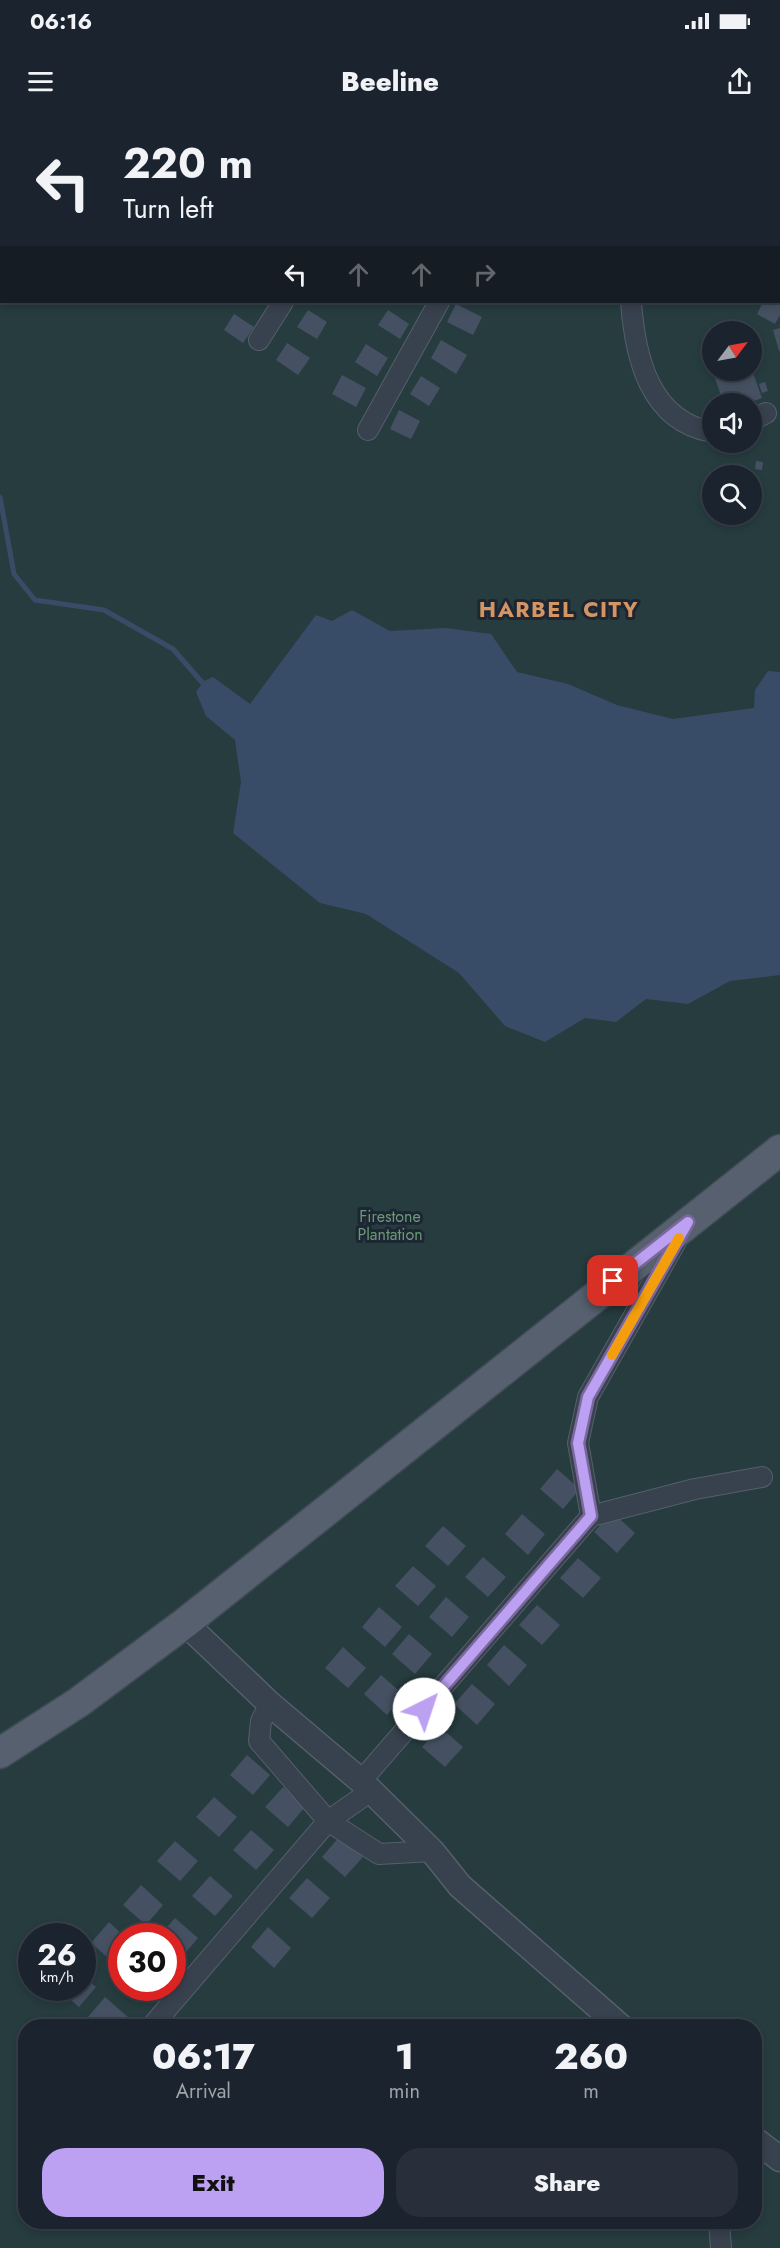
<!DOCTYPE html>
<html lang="en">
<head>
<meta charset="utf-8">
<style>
	body { margin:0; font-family:Jost,sans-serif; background:#282f3a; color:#f1f3f6; height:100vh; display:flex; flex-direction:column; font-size:22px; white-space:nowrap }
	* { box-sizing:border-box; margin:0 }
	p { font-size:20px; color:#a0a4aa }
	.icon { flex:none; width:33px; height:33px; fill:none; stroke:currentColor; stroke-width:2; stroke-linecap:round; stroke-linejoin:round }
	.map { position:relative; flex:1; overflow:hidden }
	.sheet { position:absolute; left:18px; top:1899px; width:744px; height:210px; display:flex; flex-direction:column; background:#1b232e; border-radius:24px; box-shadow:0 3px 9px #0003,0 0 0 2px #39404a }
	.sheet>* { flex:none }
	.banner { position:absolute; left:0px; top:0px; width:780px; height:183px; box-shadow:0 3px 9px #0003,0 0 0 2px #39404a; background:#1b232e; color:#f1f3f6; overflow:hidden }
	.needle { width:39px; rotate:58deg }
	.fabs { position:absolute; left:702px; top:201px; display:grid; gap:12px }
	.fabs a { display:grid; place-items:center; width:60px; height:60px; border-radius:50%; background:#1b232e; box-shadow:0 3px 9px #0003,0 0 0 2px #39404a; font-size:30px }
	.speed { position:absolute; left:18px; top:1803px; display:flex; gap:12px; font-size:30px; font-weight:700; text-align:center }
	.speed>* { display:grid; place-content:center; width:78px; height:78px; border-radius:50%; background:#1b232e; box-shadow:0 3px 9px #0003,0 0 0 2px #39404a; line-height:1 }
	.speed small { font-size:15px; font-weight:400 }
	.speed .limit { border:9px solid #d22; background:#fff; color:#111 }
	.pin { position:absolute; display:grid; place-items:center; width:51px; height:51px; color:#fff; margin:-26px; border-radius:12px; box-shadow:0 3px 9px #0006 }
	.me { position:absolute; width:66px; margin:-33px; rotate:41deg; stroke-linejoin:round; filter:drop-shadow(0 0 4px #0008) }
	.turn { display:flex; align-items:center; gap:21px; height:126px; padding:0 24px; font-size:27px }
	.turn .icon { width:78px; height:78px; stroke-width:2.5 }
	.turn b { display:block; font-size:42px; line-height:51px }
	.lanes { display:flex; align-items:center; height:57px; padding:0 24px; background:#0003; justify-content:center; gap:30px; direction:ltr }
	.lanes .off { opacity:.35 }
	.eta { display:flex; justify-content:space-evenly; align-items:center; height:102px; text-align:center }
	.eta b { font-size:36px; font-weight:800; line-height:42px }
	.cta { display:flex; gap:12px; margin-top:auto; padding:12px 24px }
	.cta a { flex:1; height:69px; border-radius:24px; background:#bca0f2; color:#111; font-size:24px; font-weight:800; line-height:69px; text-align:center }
	.cta a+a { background:#282f3a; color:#f1f3f6 }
	.status { display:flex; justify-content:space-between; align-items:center; height:42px; padding:0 30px; background:#1b232e; direction:ltr }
	.status svg { height:16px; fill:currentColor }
	header { display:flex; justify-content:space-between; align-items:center; height:78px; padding:0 24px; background:#1b232e; font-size:27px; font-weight:800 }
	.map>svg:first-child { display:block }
	.green { fill:#263c3f; fill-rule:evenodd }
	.water { fill:#394c67 }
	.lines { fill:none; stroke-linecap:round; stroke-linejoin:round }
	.stream { stroke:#394c67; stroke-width:5 }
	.building { fill:#455162 }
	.minor-casing { stroke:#565f6c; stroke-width:22 }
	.tertiary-casing { stroke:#565f6c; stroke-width:27 }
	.primary-casing { stroke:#414a57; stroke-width:33 }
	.minor { stroke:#38414e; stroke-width:20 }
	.tertiary { stroke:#38414e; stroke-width:24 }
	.primary { stroke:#56606e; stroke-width:30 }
	.route-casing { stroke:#7a689d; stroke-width:15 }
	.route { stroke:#bca0f2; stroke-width:10 }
	.slow { stroke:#f59e0b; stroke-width:10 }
	.labels { text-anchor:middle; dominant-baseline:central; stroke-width:6; stroke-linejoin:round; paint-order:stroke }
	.park-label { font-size:16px; fill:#6b9a76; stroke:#1d2633 }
	.district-label { font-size:22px; font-weight:bold; letter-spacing:1.5px; fill:#d59563; stroke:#1d2633 }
</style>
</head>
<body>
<div class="status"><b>06:16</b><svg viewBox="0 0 49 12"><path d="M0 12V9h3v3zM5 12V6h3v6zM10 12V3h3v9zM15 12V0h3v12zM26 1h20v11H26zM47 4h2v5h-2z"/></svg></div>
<header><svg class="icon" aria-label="menu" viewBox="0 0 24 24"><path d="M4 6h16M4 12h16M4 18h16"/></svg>Beeline<svg class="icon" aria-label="share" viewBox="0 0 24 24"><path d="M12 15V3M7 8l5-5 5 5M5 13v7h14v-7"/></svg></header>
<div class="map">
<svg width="780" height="2128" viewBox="0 0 780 2128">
	<rect width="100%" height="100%" fill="#242f3e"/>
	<path class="green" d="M0,0H780V2128H0ZM2,2H778V182H2ZM712,212H752V250H712ZM712,284H752V322H712ZM712,356H752V394H712ZM32,1816H82V1868H32ZM122,1816H172V1868H122ZM26,1906H754V2102H26Z"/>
	<path class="water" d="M352,490L390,511L446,508L491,514L517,552L568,564L617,585L673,599L754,588L755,570L768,551L780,552V855L730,861L688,884L646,879L616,902L585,898L545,922L505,906L459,853L366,794L320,783L233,713L241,662L235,620L206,596L196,572L204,561L213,557L250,584L316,495L332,501Z"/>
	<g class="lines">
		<path class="stream" d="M0,377L14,454L35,480L104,490L173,529L207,568"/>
	</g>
	<path class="building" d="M763,182L780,185V195L775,204L757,194Z
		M456,184L482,197L473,215L447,202Z
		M308,190L327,202L317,219L297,207Z
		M388,190L409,204L400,219L378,205Z
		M234,194L254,207L243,223L224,210Z
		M780,208V231H779L773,210Z
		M441,220L467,235L456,254L431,238Z
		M287,223L310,238L298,255L276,240Z
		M366,224L388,238L377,256L355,242Z
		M712,250H752L762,278L746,284H724Z
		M342,255L366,268L356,287L332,274Z
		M421,256L440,268L429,286L410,274Z
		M765,262L768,271L762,273L759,264Z
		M399,290L420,301L411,319L390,309Z
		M756,341L763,342L762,350L755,349Z
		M557,1349L580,1369L563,1389L540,1369Z
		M612,1392L635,1413L617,1433L594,1412Z
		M522,1394L545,1414L528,1435L505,1414Z
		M443,1406L466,1426L448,1446L425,1426Z
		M483,1437L506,1457L488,1477L465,1457Z
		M578,1438L601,1458L583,1478L560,1458Z
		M413,1446L436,1466L418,1486L395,1466Z
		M446,1477L469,1497L452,1517L429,1497Z
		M537,1485L560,1505L542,1525L519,1505Z
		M379,1487L402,1507L385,1527L362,1507Z
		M409,1514L432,1534L415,1554L392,1534Z
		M504,1525L527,1545L509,1566L487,1545Z
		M343,1527L366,1548L348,1568L325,1548Z
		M381,1555L404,1575L387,1595L364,1574Z
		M472,1564L495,1584L477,1605L454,1584Z
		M440,1607L463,1627L445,1647L422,1627Z
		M247,1635L270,1655L253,1675L230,1655Z
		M283,1667L305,1687L288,1707L265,1687Z
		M214,1677L237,1697L219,1717L196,1697Z
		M251,1710L274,1730L256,1750L233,1730Z
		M340,1716L363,1737L345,1757L322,1737Z
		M175,1721L198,1741L180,1761L157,1741Z
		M210,1756L233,1776L215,1796L192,1776Z
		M307,1758L330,1778L312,1798L289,1778Z
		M141,1765L163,1785L146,1805L123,1785Z
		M175,1798L198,1818L181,1838L172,1831V1816H159Z
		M109,1802L124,1816H122V1834L114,1843L91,1823Z
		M268,1807L291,1828L274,1848L251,1827Z
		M82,1855L96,1867L79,1887L57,1868H82Z
		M105,1877L128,1897L120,1906H98L88,1897Z"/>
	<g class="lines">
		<defs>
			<path id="minor" d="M347,0L350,2
				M613,0V2
				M92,2V0
				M244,2L245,0
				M577,2L578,0
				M778,5L780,7
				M631,182C635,236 649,301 712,312
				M259,220L283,182
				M752,301L766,293
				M368,310L439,182
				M591,1396L695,1369L762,1357
				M270,1584L261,1601L259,1621L328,1701L379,1734L432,1731
				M361,1661L591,1396L578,1323L588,1277L678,1118
				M152,1906L328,1701L371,1671
				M719,2102L721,2128"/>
			<path id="tertiary" d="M185,1503L270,1584L361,1661L432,1731L460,1766L620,1906
				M754,2019L780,2039"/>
			<path id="primary" d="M0,1633L79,1582L185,1503L780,1030"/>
		</defs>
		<use href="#minor" class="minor-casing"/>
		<use href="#tertiary" class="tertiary-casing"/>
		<use href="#primary" class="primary-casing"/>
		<use href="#minor" class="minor"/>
		<use href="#tertiary" class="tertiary"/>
		<use href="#primary" class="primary"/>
	</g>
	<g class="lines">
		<defs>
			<path id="route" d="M424,1589L591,1396L578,1323L588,1277L688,1102L613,1161"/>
		</defs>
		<use href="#route" class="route-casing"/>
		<use href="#route" class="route"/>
		<path class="slow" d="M612,1235L679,1118"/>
	</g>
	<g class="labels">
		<g class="park-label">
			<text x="390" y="1096">Firestone<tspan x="390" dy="18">Plantation</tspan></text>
		</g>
		<g class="district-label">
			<text x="559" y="489">HARBEL CITY</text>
		</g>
	</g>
</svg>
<div class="fabs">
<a><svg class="needle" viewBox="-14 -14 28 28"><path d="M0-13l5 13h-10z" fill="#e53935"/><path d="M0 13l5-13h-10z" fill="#a0a4aa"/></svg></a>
<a><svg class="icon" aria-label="sound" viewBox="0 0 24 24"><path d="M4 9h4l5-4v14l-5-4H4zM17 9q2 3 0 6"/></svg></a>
<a><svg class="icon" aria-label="search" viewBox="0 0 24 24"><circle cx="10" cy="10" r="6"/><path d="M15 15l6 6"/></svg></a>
</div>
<div class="speed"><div>26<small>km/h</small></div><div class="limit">30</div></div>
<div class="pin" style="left:613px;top:1161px;background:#d93025"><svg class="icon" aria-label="arrive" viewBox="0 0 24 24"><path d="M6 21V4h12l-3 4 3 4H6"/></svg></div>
<svg class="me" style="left:424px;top:1589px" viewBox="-20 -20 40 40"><circle r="19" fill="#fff"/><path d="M0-13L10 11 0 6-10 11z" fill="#bca0f2"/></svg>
<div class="banner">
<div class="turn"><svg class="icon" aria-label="left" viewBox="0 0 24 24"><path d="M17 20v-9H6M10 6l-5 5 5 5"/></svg><div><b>220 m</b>Turn left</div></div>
<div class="lanes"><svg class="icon" aria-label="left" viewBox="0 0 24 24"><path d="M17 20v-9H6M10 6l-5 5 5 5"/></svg><svg class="icon off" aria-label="ahead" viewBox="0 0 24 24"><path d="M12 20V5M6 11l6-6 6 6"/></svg><svg class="icon off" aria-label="ahead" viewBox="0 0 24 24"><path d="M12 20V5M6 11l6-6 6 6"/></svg><svg class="icon off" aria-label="right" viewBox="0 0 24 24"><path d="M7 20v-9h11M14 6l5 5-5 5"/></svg></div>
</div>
<section class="sheet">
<div class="eta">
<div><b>06:17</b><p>Arrival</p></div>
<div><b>1</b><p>min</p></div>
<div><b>260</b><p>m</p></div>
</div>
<div class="cta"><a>Exit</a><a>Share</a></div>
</section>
</div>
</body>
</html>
